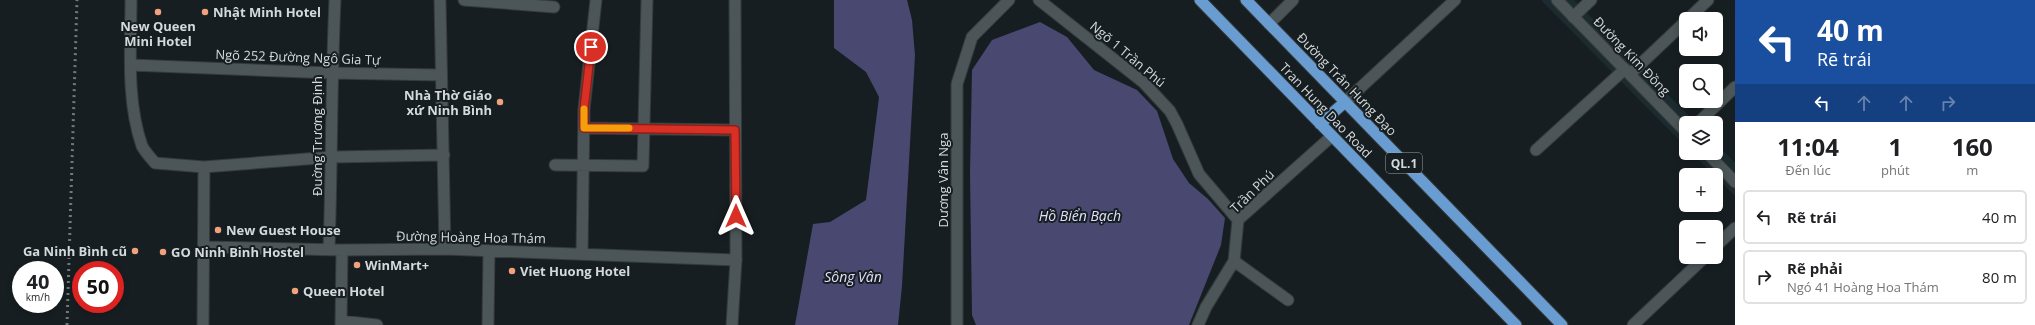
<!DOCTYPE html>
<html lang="vi">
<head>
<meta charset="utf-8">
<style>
	body { margin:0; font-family:"Open Sans",sans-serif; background:#f2f2f2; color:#202124; height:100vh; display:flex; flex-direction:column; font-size:15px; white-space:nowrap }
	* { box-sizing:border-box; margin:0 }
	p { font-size:13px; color:#757577 }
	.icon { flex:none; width:22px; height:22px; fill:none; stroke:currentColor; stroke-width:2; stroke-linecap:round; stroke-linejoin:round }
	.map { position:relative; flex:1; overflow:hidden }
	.side { display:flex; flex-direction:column; background:#fff; width:300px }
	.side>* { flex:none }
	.hud { background:#1a4fa0; color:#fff; overflow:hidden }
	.buttons { position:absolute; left:1679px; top:12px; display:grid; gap:8px }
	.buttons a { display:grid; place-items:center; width:44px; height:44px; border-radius:6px; background:#fff; box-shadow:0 2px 6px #0003; font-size:20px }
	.speed { position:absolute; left:12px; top:261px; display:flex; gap:8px; font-size:20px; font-weight:700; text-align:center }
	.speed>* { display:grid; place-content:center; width:52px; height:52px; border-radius:50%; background:#fff; box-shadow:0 2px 6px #0003; line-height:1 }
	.speed small { font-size:10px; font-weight:400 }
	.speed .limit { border:6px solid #d22; background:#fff; color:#111 }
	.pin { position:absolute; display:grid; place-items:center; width:34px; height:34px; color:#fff; margin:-17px; border:2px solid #fff; border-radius:50%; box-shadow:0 1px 4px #0007 }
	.me { position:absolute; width:44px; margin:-22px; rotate:0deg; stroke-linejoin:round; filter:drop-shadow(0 0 3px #0008) }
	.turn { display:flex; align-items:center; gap:14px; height:84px; padding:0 16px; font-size:18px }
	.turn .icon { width:52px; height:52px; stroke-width:2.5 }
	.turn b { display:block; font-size:28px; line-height:34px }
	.lanes { display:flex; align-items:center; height:38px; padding:0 16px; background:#0003; justify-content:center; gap:20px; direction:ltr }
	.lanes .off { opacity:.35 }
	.eta { display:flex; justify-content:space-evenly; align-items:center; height:68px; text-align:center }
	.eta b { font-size:24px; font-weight:700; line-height:28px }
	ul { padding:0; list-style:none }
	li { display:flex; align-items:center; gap:12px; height:54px; margin:0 8px 6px; padding:0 8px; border:2px solid #e0e0e0; border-radius:6px }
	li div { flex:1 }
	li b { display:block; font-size:15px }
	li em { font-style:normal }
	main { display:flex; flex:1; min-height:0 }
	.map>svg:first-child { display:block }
	.built { fill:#1c2b2f }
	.water { fill:#494871 }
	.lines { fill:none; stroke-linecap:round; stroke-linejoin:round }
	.minor-casing { stroke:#353a3c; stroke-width:13 }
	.tertiary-casing { stroke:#353a3c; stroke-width:13 }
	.secondary-casing { stroke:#353a3c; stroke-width:13 }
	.trunk-casing { stroke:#353a3c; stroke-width:13 }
	.minor { stroke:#4c5557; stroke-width:11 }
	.tertiary { stroke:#4c5557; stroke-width:11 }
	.secondary { stroke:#4c5557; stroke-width:11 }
	.trunk { stroke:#699dd2; stroke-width:11 }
	.rail { stroke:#71787a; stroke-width:3; stroke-dasharray:2 4; stroke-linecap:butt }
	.route-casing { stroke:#8d1f18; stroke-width:10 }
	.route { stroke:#d93025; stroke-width:7 }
	.slow { stroke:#f59e0b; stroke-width:7 }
	.poi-dot { fill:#f1a17c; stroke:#171e21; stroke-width:1.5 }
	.labels { text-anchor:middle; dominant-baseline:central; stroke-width:4; stroke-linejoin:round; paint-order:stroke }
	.shield { fill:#171e21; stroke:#9ba2a3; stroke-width:1 }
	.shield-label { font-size:12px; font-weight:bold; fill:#d4dadb }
	.poi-label { font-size:13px; font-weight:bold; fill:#d4dadb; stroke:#171e21; text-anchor:start }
	.street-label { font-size:13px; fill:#d4dadb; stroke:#171e21 }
	.water-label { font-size:14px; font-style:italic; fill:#e0e0fd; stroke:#171e21 }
</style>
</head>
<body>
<main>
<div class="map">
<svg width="1735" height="325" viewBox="0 0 1735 325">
	<rect width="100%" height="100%" fill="#171e21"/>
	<path class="built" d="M1541,0H1574L1696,123H1686V147Z
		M1716,143L1735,163V196L1692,153H1716Z"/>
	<path class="water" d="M834,0H907L912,20L915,55L902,286L898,325H795L813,224L830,222L866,200L879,97L866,72L834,48Z
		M1040,22L1067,37L1094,70L1137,90L1157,111L1173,159L1189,183L1208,199L1225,218L1221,245L1189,325H976L972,315L970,173L972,70L992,40Z"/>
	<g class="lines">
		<defs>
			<path id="minor" d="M131,0C131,47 126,100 142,146C145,152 151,158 155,163L204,167L203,325
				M440,0L445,249
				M464,0L554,7
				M1039,0L1144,83L1170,111L1177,124L1199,174L1238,220
				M1573,17L1591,0
				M1688,19L1708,0
				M1269,24L1293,0
				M131,65L331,73L441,75
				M1630,74L1686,21
				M1698,123L1735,87
				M584,128L735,130
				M1536,150L1625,69
				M555,165L643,166L647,0
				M204,167L332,157L444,155
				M205,247L342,250L445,249L736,260
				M329,249C332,166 331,83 335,0
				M582,254L584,109L596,0
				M1234,261L1288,300
				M341,321L377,325
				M341,325L342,250
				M488,325L489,251
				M1198,325L1206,307L1234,261L1238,220L1332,136"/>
			<path id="tertiary" d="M1557,0L1686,132
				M1345,102L1455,0
				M1707,153L1735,182
				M1716,246L1735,228
				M957,325V84L972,37L1009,0
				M1633,325L1705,257"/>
			<path id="secondary" d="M732,325L736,260L735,0"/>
			<path id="trunk" d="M1200,0L1516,325
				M1246,0L1562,325
				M1320,124L1345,102"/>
		</defs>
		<use href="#minor" class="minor-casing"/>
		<use href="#tertiary" class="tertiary-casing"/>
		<use href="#secondary" class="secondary-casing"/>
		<use href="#trunk" class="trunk-casing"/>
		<use href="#minor" class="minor"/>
		<use href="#tertiary" class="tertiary"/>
		<use href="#secondary" class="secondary"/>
		<use href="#trunk" class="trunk"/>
		<path class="rail" d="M67,325L77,0"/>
	</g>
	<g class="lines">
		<defs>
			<path id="route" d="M591,47L584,109V128L735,130L736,216"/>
		</defs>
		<use href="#route" class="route-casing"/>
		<use href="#route" class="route"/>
		<path class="slow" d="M584,109V128H629"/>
	</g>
	<g class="poi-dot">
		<circle cx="158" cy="12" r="4"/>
		<circle cx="205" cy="12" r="4"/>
		<circle cx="500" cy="102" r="4"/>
		<circle cx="218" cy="230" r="4"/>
		<circle cx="135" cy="251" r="4"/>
		<circle cx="163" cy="252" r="4"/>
		<circle cx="357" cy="265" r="4"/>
		<circle cx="512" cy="271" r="4"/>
		<circle cx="295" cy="291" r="4"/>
	</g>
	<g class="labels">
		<rect class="shield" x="1386" y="153" width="36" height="20" rx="3"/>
		<g class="shield-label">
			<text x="1404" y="163">QL.1</text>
		</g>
		<g class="poi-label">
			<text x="213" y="12">Nhật Minh Hotel</text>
			<text x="158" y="26" text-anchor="middle">New Queen<tspan x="158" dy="15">Mini Hotel</tspan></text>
			<text x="492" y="95" text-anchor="end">Nhà Thờ Giáo<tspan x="492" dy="15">xứ Ninh Bình</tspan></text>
			<text x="226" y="230">New Guest House</text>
			<text x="127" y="251" text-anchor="end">Ga Ninh Bình cũ</text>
			<text x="171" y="252">GO Ninh Binh Hostel</text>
			<text x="365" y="265">WinMart+</text>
			<text x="520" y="271">Viet Huong Hotel</text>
			<text x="303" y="291">Queen Hotel</text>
		</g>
		<g class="street-label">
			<text transform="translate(1128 54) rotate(40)">Ngõ 1 Trần Phú</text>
			<text transform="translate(1632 56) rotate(46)">Đường Kim Đồng</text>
			<text transform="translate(298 57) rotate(2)">Ngõ 252 Đường Ngô Gia Tự</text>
			<text transform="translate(1347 84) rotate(46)">Đường Trân Hưng Đạo</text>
			<text transform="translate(1326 110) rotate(46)">Tran Hung Dao Road</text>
			<text transform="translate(317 136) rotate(-90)">Đuờng Trương Định</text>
			<text transform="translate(943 180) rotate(-90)">Dương Vân Nga</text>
			<text transform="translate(1252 191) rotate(-44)">Trần Phú</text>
			<text transform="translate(471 237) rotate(1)">Đường Hoàng Hoa Thám</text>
		</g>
		<g class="water-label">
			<text x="1080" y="215">Hồ Biển Bạch</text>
			<text x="853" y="276">Sông Vân</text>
		</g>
	</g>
</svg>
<div class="buttons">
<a><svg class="icon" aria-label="sound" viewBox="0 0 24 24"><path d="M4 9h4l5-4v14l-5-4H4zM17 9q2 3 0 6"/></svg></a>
<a><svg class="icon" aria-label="search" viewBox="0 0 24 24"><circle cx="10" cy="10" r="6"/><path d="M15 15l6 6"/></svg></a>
<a><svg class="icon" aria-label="layers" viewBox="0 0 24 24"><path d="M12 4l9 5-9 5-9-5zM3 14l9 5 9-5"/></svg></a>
<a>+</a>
<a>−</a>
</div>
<div class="speed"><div>40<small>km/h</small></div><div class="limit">50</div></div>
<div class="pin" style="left:591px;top:47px;background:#d93025"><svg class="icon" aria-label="arrive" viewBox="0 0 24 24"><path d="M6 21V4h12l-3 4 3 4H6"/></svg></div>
<svg class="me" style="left:736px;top:216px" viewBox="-20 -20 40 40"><path d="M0-17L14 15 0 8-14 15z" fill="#d93025" stroke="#fff" stroke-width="4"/></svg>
</div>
<section class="side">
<div class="hud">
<div class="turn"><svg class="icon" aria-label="left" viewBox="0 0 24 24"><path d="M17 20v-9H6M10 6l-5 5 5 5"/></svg><div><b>40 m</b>Rẽ trái</div></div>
<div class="lanes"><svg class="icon" aria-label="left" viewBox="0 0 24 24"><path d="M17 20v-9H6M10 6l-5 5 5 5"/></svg><svg class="icon off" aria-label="ahead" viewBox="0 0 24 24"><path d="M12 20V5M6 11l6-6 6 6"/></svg><svg class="icon off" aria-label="ahead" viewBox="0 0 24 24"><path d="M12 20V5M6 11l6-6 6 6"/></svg><svg class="icon off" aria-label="right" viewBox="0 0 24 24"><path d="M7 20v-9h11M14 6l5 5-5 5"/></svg></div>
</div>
<div class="eta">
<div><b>11:04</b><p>Đến lúc</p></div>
<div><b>1</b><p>phút</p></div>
<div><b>160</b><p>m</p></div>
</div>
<ul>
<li><svg class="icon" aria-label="left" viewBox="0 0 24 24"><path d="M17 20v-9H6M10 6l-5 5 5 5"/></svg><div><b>Rẽ trái</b></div><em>40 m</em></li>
<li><svg class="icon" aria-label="right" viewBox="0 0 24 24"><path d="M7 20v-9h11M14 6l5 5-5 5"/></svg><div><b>Rẽ phải</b><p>Ngó 41 Hoàng Hoa Thám</p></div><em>80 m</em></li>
</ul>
</section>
</main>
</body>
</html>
